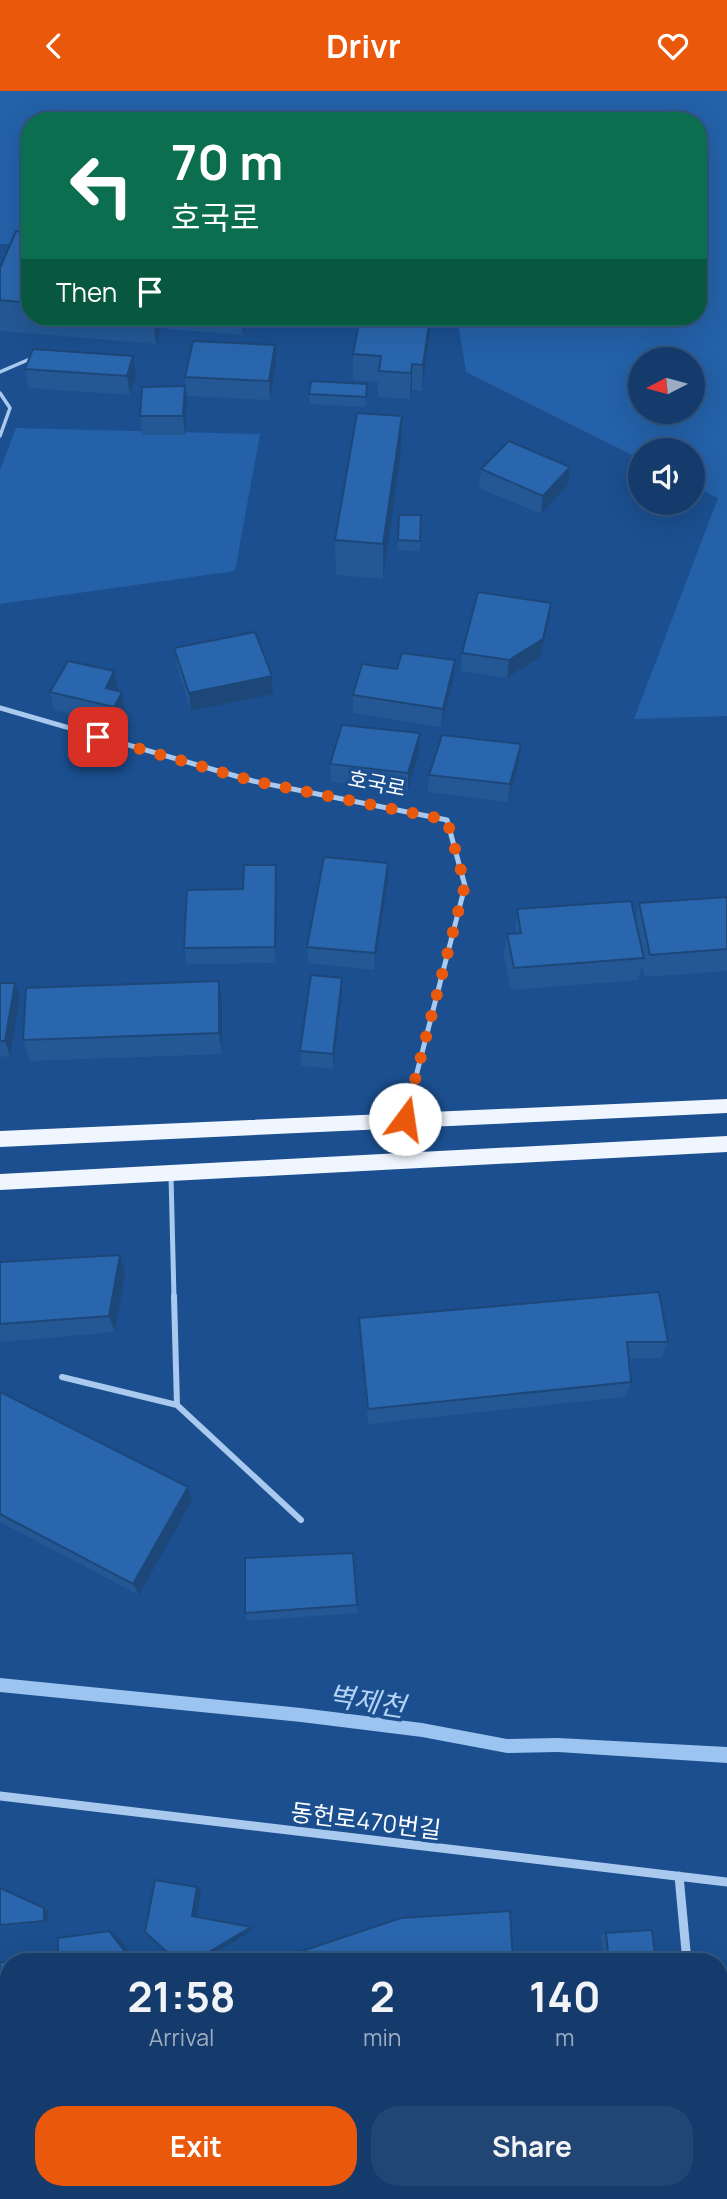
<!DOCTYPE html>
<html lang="en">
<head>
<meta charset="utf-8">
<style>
	body { margin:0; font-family:Manrope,"Noto Sans KR",sans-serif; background:#214673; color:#f1f3f6; height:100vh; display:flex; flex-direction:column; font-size:26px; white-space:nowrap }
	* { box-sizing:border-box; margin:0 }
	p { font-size:23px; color:#9dadc1 }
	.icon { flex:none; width:38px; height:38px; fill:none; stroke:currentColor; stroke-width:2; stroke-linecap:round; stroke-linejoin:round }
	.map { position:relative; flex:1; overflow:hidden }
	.panel { position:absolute; left:0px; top:1862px; width:728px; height:247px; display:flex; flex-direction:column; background:#143b6b; border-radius:28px 28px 0 0; box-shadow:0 7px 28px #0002,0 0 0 2px #33557e }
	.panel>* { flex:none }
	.guide { position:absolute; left:21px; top:21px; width:686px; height:214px; border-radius:28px; box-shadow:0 7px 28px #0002,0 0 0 2px #33557e; background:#0b6e4f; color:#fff; overflow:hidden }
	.needle { width:46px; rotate:264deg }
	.buttons { position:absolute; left:628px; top:256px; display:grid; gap:14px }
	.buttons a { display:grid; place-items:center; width:77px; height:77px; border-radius:50%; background:#143b6b; box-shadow:0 7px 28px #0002,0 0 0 2px #33557e; font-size:35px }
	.pin { position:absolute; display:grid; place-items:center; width:60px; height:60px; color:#fff; margin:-30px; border-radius:14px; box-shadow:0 4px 10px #0006 }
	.me { position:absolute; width:77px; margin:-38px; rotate:14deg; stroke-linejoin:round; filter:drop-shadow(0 0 5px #0008) }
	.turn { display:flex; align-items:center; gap:24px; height:147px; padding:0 35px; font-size:32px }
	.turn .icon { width:91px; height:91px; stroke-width:2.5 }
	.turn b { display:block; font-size:49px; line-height:60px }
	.then { display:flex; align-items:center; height:66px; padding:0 35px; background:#0003; gap:14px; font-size:26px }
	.eta { display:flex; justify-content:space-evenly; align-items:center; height:119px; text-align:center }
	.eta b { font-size:42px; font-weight:700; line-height:49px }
	.cta { display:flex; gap:14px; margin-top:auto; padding:14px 35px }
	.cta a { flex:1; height:80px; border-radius:28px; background:#ea580c; color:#fff; font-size:28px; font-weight:700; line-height:80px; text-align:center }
	.cta a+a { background:#214673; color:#f1f3f6 }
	header { display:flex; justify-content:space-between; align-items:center; height:91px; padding:0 35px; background:#ea580c; color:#fff; font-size:32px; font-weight:700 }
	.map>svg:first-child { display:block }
	.green { fill:#2461a8; fill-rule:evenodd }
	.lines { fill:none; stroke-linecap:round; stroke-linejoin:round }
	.stream { fill:#9cc4f0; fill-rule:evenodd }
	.service-far2 { stroke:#a9c9ee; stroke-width:3.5 }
	.service-far1 { stroke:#a9c9ee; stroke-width:5 }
	.service { stroke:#a9c9ee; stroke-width:6 }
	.minor { stroke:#a9c9ee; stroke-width:9 }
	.primary { fill:#f0f6ff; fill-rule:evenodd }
	.wall { fill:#245895 }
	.shaded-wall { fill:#1d4779 }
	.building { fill:#2a66ad; stroke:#1d4779; stroke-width:2 }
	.route { stroke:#ea580c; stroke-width:12; stroke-dasharray:0 21.6 }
	.labels { text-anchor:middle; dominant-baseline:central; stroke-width:7; stroke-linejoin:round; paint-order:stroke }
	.street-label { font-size:21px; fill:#fff; stroke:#1b4f8f }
	.near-street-label { font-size:24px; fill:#fff; stroke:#1b4f8f }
	.near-water-label { font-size:28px; font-style:italic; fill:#b5d3f5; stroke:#1b4f8f }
</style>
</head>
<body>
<header><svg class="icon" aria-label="back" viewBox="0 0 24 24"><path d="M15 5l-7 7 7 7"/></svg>Drivr<svg class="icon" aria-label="heart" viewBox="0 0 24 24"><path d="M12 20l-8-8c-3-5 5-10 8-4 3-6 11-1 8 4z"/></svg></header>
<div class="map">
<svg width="727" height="2108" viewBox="0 0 727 2108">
	<rect width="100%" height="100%" fill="#1b4f8f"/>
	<path class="green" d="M0,0H727V625L634,628L718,407L693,395V359H640V368L466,281L457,226H698V30H30V154L0,153ZM640,268H693V320H640Z
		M16,337L260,343L235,480L0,513V379Z"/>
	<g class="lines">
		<path class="stream" d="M0,1587L301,1617L422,1632L507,1648L558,1647L727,1656V1672L558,1661L507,1662L422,1646L301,1631L0,1601Z"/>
		<path class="service-far2" d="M0,281L30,268
			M0,302L10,317L0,345"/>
		<path class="service-far1" d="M0,617L253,690L447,729L465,795L405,1028
			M171,1085L174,1207"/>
		<path class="service" d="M174,1205L177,1314
			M62,1286L177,1314L301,1429"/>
		<path class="minor" d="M0,1705L727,1791
			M679,1785L687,1871
			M710,2100L711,2108"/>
		<path class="primary" d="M727,1008V1022L0,1056V1040Z
			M727,1045V1061L0,1099V1083Z"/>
	</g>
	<path class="wall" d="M30,141V226H248L243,244L167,238L165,226L156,253L0,240V177Z
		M432,226L422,300L412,299L410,308L378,306V291L353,289V263Z
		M276,273L270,309L187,305L185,286Z
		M25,278L136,284L130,304L29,297Z
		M309,303H367L365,316L310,313Z
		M187,314L185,344H142L140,325Z
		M401,361L383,488L336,484L335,449Z
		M570,376L568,394L541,423L479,397L481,378Z
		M399,424H421L420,460L398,459Z
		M549,530L540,566L507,587L461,580L462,562Z
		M174,557L272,585L273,603L191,620L177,575Z
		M454,587L441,636L353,622V604Z
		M118,598L117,599L122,601L125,619L117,634L54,619L50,601Z
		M420,642L419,660L408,700L331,691L330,673Z
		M519,671L508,711L428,701L429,684Z
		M388,772V789L374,879L308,872L307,856Z
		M277,791L276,872L187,873L184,857L243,798Z
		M727,806V880L645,886L642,874L638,889L511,899L504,865L507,843H515L517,818L635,828L639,812Z
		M342,887V903L333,978L301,975L300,960Z
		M219,890L222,911V963L30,970L23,949Z
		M0,892L20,907L10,965L0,966Z
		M0,1171L125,1182L115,1241L0,1251Z
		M359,1227L668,1251L661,1267H629L631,1291L625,1306L368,1333L360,1244Z
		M0,1301L192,1410L139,1504L0,1431Z
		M357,1514V1522L247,1530L245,1522Z
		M0,1796L48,1819V1831L0,1836Z
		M606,1842L656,1871H604L601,1844Z
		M727,1890V1977L719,1892Z
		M490,2100H568L569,2108H491Z
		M596,2100H678L679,2108H597Z"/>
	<path class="shaded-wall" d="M153,226H165L156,253Z
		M242,226H248L243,244Z
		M430,226H432L422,300L423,274Z
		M275,254L276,273L270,309L269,290Z
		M133,265L136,284L130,304L127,285Z
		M412,273V299L410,308L411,282Z
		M185,295L187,314L185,344L183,325Z
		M402,325L401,361L383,488V453Z
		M570,376L568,394L541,423L543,405Z
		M551,512L549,530L540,566L507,587L509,569Z
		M455,569L454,587L441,636L443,618Z
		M114,580L118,598L109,615L106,597Z
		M272,585L273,603L191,620L189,602Z
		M122,601L125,619L117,634L114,616Z
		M420,642L419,660L408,700V682Z
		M521,653L519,671L508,711L510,693Z
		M388,772V789L374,879L375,862Z
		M276,774L277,791L276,872L275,856Z
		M342,887V903L333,978V963Z
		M219,890L222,911V963L219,942Z
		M15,892L20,907L10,965L5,950Z
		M120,1164L125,1182L115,1241L109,1225Z
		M188,1396L192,1410L139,1504L133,1493Z
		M0,1796L48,1819V1831L44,1830Z
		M197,1796L201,1799L196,1828L192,1825Z
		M251,1836L253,1839L199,1871H192Z
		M109,1840L114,1842L137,1871H133Z
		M9,1927V1947H5L8,1928Z
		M6,1958H9V2017L2,2018Z
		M5,2039L3,2108H0V2040Z"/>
	<path class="building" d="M16,140L30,141V212L0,209V177Z
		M360,226H430L423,274L412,273L411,282L379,280L381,265L353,263Z
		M193,250L275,254L269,290L185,286Z
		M33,258L133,265L127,285L25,278Z
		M311,290L367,293L366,306L309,303Z
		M185,295L183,325H140L142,296Z
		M357,322L402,325L383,453L335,449Z
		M509,350L570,376L543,405L481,378Z
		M399,424H421L420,450L398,449Z
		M478,501L551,512L543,548L509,569L462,562Z
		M255,541L272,585L189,602L174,557Z
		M402,562L455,569L443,618L353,604L362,573L397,578Z
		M68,570L114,580L106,597L122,601L114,616L50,601Z
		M342,634L420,642L408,682L330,673Z
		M442,644L521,653L510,693L429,684Z
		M324,766L388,772L375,862L307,856Z
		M244,774H276L275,856L184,857L187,799L243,798Z
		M727,806V858L650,864L639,812Z
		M631,810L644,867L514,877L507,843L521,842L517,818Z
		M311,884L342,887L333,963L300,960Z
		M219,890V942L23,949L26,897Z
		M0,892H15L5,950H0Z
		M120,1164L109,1225L0,1233V1171Z
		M659,1201L668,1251H627L631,1291L368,1318L359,1227Z
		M0,1301L188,1396L133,1493L0,1423Z
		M353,1462L357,1514L245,1522V1467Z
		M155,1789L197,1796L192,1825L251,1836L192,1871H178L145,1841Z
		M0,1797L44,1817V1830L0,1834Z
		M510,1820L513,1871H287V1865L401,1827Z
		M652,1839L656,1871H609L606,1842Z
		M109,1840L133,1871H58V1847Z
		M0,1871H9V1927L8,1928L5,1947L0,1946Z
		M6,1958L2,2018H0V1959Z
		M42,2100H87L74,2108H42Z
		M493,2100H568L569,2108H493Z
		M601,2100H678L679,2108H601Z"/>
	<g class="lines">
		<path class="route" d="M98,646L253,690L447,729L465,794L405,1028"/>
	</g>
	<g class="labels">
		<g class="street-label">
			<text transform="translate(377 692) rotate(11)">호국로</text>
		</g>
		<g class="near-street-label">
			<text transform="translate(366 1729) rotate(7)">동헌로470번길</text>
		</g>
		<g class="near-water-label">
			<text transform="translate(367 1609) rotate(9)">벽제천</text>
		</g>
	</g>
</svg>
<div class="buttons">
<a><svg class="needle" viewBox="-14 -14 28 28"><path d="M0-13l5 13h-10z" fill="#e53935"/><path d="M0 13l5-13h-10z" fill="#9dadc1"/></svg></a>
<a><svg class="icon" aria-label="sound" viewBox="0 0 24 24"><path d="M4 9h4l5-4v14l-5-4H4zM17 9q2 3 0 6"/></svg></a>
</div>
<div class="pin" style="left:98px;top:646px;background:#d93025"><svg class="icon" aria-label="arrive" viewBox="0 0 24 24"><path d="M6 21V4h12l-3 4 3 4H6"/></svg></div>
<svg class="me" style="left:405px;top:1028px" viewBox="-20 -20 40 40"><circle r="19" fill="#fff"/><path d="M0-13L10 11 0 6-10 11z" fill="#ea580c"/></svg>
<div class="guide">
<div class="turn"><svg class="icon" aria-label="left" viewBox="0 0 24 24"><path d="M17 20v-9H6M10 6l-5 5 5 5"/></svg><div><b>70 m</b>호국로</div></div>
<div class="then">Then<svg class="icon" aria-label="arrive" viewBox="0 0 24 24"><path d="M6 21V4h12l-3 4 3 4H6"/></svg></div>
</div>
<section class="panel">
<div class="eta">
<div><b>21:58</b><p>Arrival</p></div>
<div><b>2</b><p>min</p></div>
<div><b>140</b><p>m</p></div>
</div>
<div class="cta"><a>Exit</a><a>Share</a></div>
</section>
</div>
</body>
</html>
